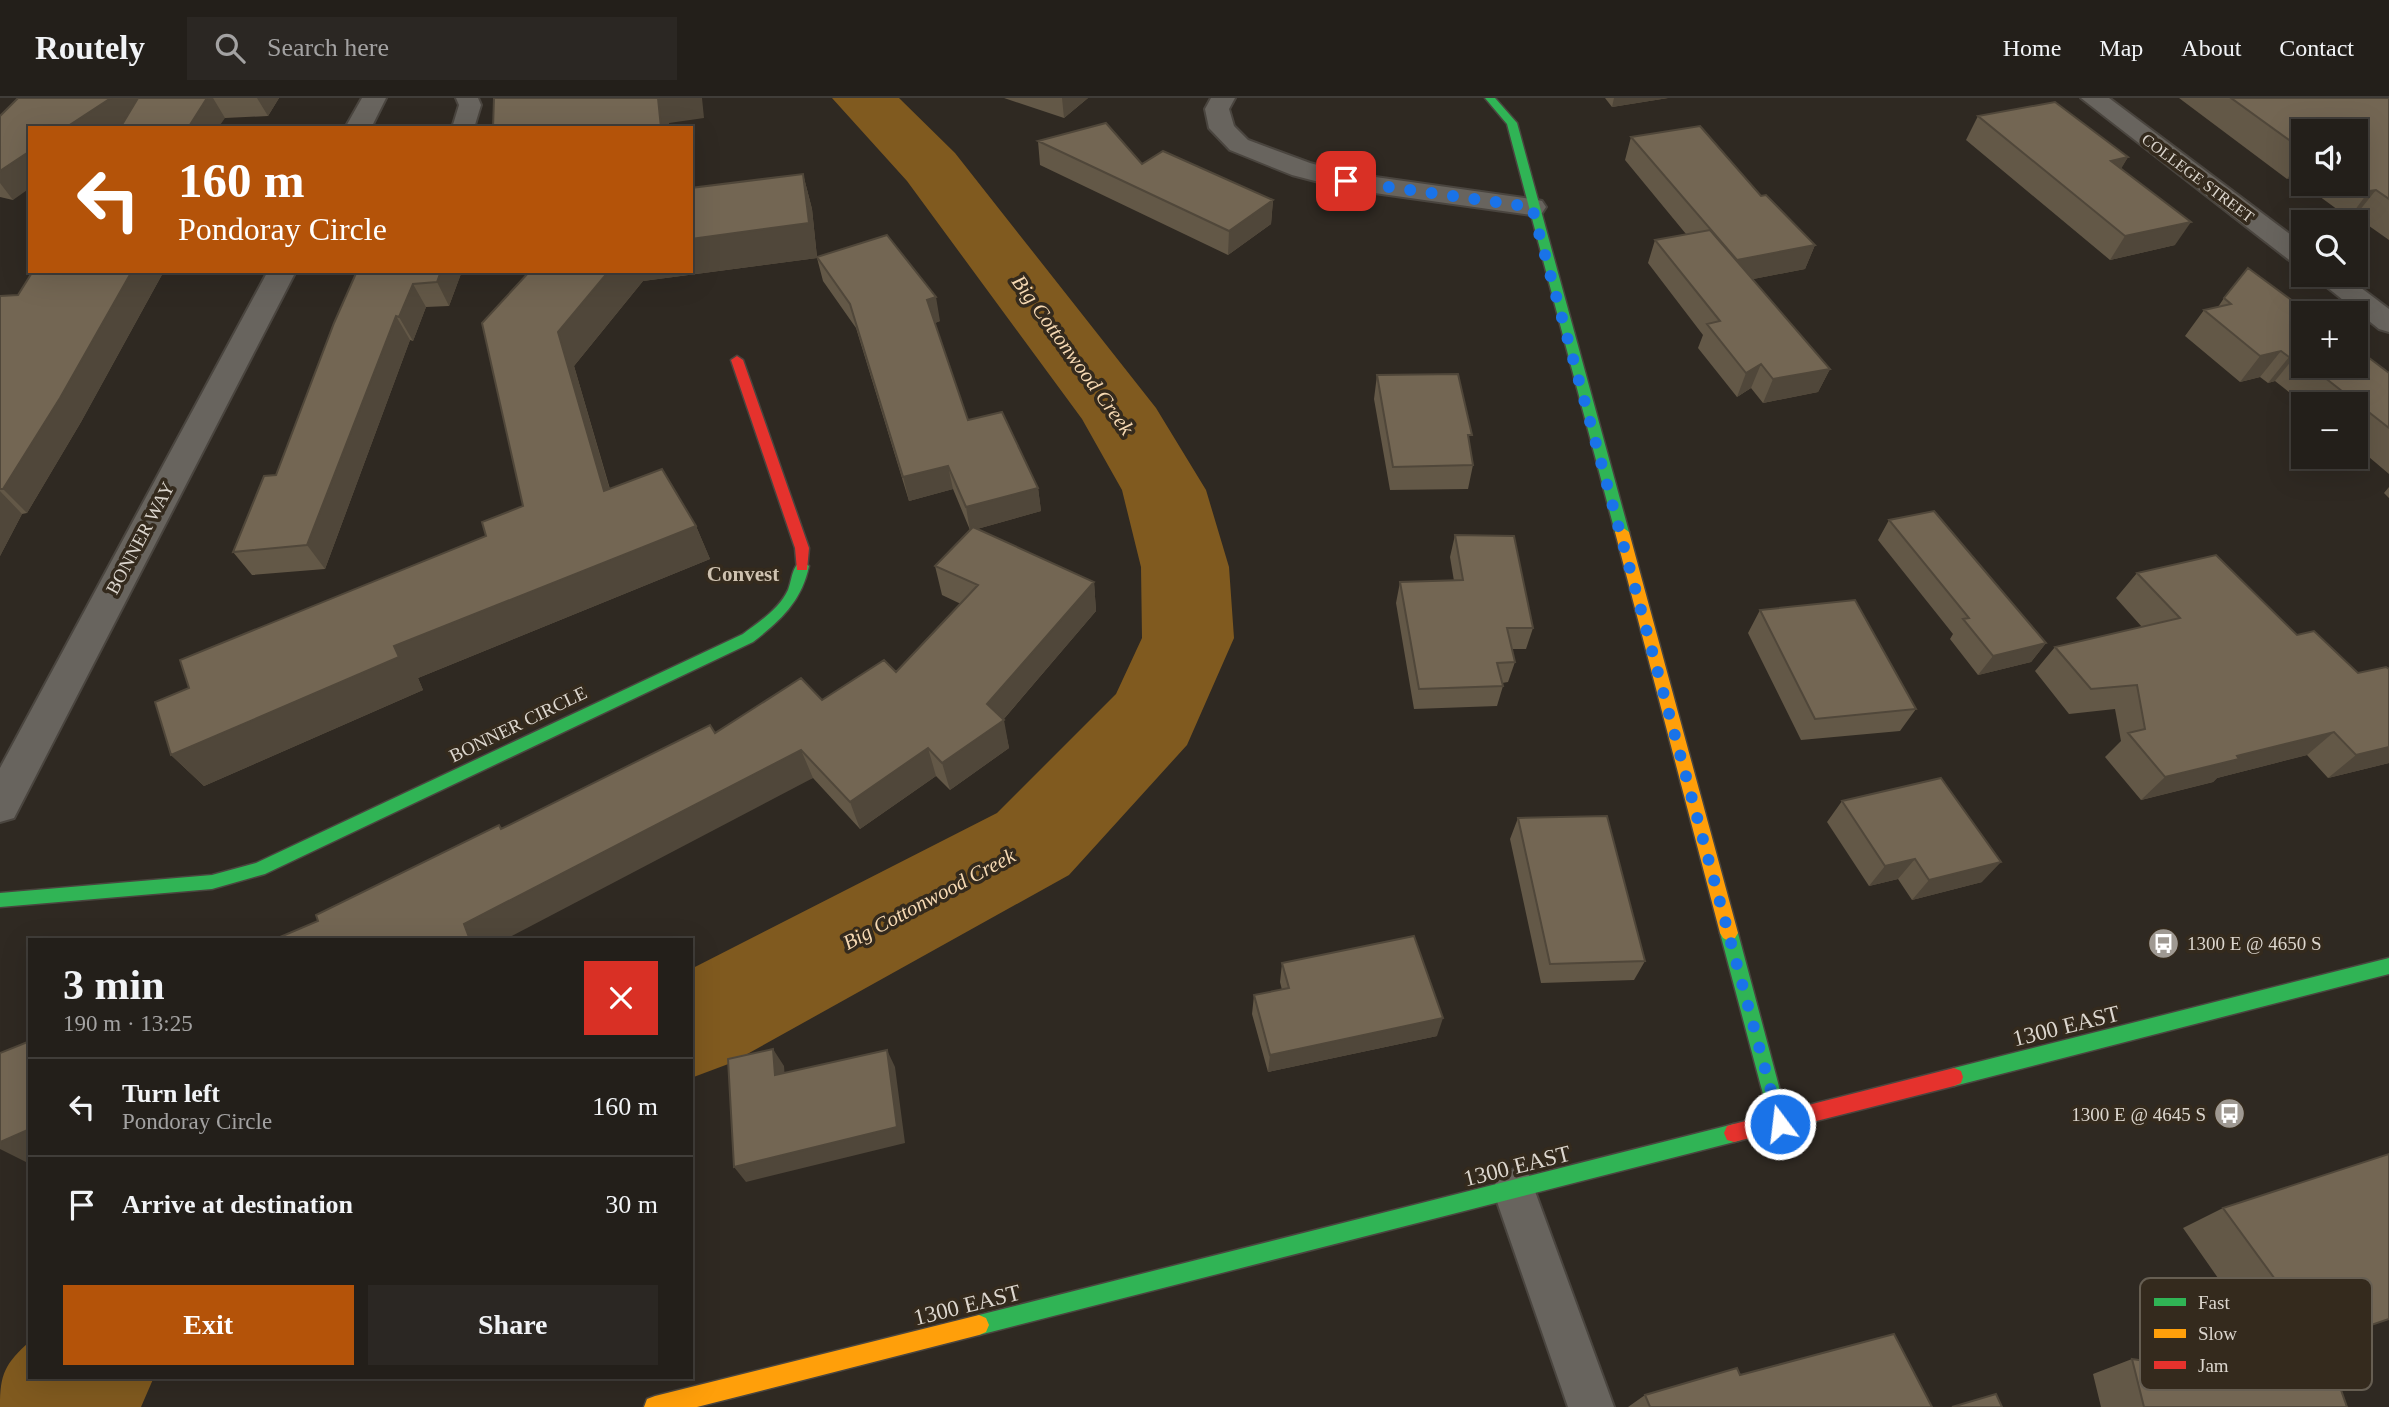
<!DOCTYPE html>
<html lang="en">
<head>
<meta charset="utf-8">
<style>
	body { margin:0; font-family:"Times New Roman",serif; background:#2b2723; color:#f1f3f6; height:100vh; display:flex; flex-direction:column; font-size:26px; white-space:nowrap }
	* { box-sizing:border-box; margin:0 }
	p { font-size:23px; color:#a3a2a2 }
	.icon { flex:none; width:38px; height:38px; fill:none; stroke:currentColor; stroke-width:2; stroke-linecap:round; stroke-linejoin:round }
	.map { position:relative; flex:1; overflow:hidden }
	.drawer { position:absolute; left:28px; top:840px; width:665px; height:441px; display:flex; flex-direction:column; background:#231f1a; border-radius:0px; box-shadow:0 7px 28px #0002,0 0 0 2px #403d39 }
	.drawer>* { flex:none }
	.top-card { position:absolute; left:28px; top:28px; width:665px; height:147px; border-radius:0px; box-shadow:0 7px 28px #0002,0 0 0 2px #403d39; background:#b45309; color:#fff; overflow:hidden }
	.fabs { position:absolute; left:2291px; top:21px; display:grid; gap:14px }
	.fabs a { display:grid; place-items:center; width:77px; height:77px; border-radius:0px; background:#231f1a; box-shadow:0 7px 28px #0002,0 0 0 2px #403d39; font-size:35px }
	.pin { position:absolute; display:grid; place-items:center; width:60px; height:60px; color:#fff; margin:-30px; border-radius:14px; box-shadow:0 4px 10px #0006 }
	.me { position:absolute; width:77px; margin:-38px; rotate:345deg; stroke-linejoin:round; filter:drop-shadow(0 0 5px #0008) }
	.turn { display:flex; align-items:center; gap:24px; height:147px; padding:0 35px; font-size:32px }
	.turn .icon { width:91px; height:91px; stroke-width:2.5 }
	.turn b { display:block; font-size:49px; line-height:60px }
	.round { display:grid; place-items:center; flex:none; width:74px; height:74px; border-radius:0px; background:#2b2723 }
	.head { display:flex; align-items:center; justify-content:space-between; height:119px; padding:0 35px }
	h1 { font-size:42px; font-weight:700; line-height:52px }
	.cta { display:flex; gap:14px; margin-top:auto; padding:14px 35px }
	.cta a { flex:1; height:80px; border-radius:0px; background:#b45309; color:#fff; font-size:28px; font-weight:700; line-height:80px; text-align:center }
	.cta a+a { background:#2b2723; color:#f1f3f6 }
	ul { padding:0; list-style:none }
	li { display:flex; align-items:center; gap:21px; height:98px; padding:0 35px; border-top:2px solid #403d39 }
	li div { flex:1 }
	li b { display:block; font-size:26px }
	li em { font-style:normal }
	header { display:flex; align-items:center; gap:42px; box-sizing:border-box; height:98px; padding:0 35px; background:#231f1a; border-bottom:2px solid #403d39 }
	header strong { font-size:33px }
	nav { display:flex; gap:38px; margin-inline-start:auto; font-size:24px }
	.search { width:490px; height:63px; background:#2b2723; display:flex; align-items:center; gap:18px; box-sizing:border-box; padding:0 24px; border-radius:0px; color:#a3a2a2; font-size:26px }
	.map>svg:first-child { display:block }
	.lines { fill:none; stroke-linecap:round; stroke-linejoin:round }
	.river { fill:#805a1f; fill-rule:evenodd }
	.lane-casing { stroke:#4a453f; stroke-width:4 }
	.street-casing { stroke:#4a453f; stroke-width:4 }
	.fast-casing { stroke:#4a453f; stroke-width:3 }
	.slow-casing { stroke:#4a453f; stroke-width:3 }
	.jam-casing { stroke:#4a453f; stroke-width:3 }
	.lane { fill:#68645e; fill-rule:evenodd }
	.street { fill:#68645e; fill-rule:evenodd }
	.fast { fill:#30b455; fill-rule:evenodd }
	.slow { fill:#ff9f0a; fill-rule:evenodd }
	.jam { fill:#e5322d; fill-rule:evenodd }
	.wall { fill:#635847; fill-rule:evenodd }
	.shaded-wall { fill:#50473a }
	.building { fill:#736653; stroke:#50473a; stroke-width:2 }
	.route { stroke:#1a73e8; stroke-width:12; stroke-dasharray:0 21.6 }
	.labels { text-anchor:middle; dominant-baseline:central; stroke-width:7; stroke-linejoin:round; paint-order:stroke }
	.far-street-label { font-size:16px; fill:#dcd6ce; stroke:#342a1d }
	.street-label { font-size:19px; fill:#dcd6ce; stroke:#342a1d }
	.poi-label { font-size:19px; fill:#dcd6ce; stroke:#342a1d; text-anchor:start }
	.water-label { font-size:21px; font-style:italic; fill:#f6d9b3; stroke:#342a1d }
	.neighbourhood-label { font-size:21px; font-weight:bold; fill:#cec2b1; stroke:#342a1d }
	.near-street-label { font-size:23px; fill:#dcd6ce; stroke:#342a1d }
	.key { fill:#342a1d; stroke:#665e52; stroke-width:2 }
	.key-label { font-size:19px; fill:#dcd6ce }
</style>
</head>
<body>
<header>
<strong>Routely</strong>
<div class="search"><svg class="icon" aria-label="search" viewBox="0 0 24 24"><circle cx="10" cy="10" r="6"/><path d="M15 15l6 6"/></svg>Search here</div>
<nav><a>Home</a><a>Map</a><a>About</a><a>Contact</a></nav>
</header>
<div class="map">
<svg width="2389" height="1309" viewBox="0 0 2389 1309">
	<rect width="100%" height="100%" fill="#2f2922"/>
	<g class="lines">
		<path class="river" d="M832,0H899L955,55L1156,310L1206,392L1229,469L1234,540L1187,647L1069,777L731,965L691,980V871L997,715L1116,596L1142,540L1141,469L1122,392L1082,321L907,83Z
			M30,1243V1279H154L141,1309H0C0,1275 5,1266 30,1243Z"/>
		<defs>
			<path id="lane" d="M456,0H478L481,7L474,30H452L459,7Z
				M1514,1071L1529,1077L1614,1309H1568L1493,1092L1499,1077Z"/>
			<path id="street" d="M362,0H386L371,30H345Z
				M1211,0H1235L1229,11L1234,28L1248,42L1310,65L1347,75L1532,101L1542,103L1546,109L1542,115L1532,117L1346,91L1292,77L1230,52L1209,30L1205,11Z
				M2081,0H2109L2303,146V167L2293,165Z
				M268,173H296L14,720L0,724V670Z
				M2312,177H2344L2389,211V234L2379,231Z"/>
			<path id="fast" d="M1485,0H1495L1517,25L1629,434L1627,437H1617L1615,434L1507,26Z
				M802,463L809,468C802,503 780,523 753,544L265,776L212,791L0,809V795L212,777L256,765L743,536C759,524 779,511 788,492C792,482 792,467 802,463Z
				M1729,827L1735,830L1738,835L1789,1026L1787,1033L1780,1035L1773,1033L1771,1026L1720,835L1723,830Z
				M2389,860V876L1954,988L1947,985L1945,979L1947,973L1954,970Z
				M1734,1026L1741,1028L1744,1035L1741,1042L1734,1044L979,1237L972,1234L969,1227L972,1220L979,1217Z"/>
			<path id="slow" d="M1622,429L1629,434L1738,835L1735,840L1729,843L1723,840L1720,835L1615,434Z
				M979,1217L986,1220L989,1227L986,1234L979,1237L697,1309H644L647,1301L655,1298Z"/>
			<path id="jam" d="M737,258L743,262L809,450L807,472H797L795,450L731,262Z
				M1954,970L1961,973L1963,979L1961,985L1954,988L1734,1044L1727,1042L1724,1035L1727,1028L1734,1026Z"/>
		</defs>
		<use href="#lane" class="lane-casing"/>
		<use href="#street" class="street-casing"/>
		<use href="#fast" class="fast-casing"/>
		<use href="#slow" class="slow-casing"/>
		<use href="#jam" class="jam-casing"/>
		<use href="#lane" class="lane"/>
		<use href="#street" class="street"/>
		<use href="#fast" class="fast"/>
		<use href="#slow" class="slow"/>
		<use href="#jam" class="jam"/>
	</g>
	<path class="wall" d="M18,0H279L268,18L225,20L121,28L119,30H30L13,102L0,99V18Z
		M1004,0H1088L1064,20Z
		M1605,0H1668L1612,9Z
		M2179,0H2389V142L2355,118L2349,120L2293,79L2287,81ZM2303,33H2356V86H2303Z
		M1978,18L2128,59L2121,70L2175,147L2110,162L1966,42Z
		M1631,39L1761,98L1815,147L1805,171L1753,181L1830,271L1818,294L1763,305L1751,290L1737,299L1698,250L1703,237L1648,165L1655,142L1686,136L1625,62Z
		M1038,43L1142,66L1273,102L1271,126L1228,157L1040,67Z
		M803,76L812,111L817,159L940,223L935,225L968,322L1038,390L1041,413L977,431L1094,484L1096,513L1003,622L1009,650L950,692L936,678L860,731L813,680L318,823L499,727L502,731L715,635L822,602L896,574L961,506L942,497L935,468L970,432L953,391L909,403L856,230L823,183L817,160L643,183L574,268L610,391L696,428L710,461L418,580L423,592L204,688L171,657L189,590L486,438L523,408L530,173Z
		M33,173H164L81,324L27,415L22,416L0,458V198L18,197Z
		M357,173H462L449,208L426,209L413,243L410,242L325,471L252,477L233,454L276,377Z
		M2224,200L2303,215V268H2356L2389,275V376L2356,348V306H2304L2275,283L2268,285L2260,279L2240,284L2185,238L2204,212L2218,209Z
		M1377,277L1470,347L1473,367L1468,391L1390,392L1374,301Z
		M2389,389V400L2384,395Z
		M1889,422L2046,545L2031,564L1978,577L1950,541L1953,536L1878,442Z
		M1455,437L1533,530L1526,551H1511L1515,564L1508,584L1502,585L1503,588L1497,608L1414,611L1396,505L1400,484L1454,483L1450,459Z
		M2137,475L2389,665L2328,680L2307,657L2217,680L2213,684L2141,702L2105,659L2121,643L2115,611L2069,616L2035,573L2055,549L2142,529L2116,500Z
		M1760,512L1916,611L1900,633L1801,642L1748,535Z
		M1842,703L1982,784L1912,802L1898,781L1869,788L1827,724Z
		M1518,720L1645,863L1634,882L1541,885L1510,741Z
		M1282,865L1437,938L1268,974L1252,916L1254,897L1282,892L1280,884Z
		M2223,1110L2321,1244L2274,1260L2183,1130Z
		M2132,1261L2347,1309H2101L2093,1276Z
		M1740,1277L1932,1309H1628L1645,1297Z"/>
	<path class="shaded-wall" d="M111,0H163L119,30H65Z
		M207,0H213L225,20L218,30H188Z
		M257,0H279L268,18Z
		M658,0H702L704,20L669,25V30H661Z
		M1062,0H1088L1064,20Z
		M1614,0H1668L1612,9Z
		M30,53V90L13,102L0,85V73Z
		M2303,58V66L2293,79L2287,81Z
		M2128,59L2114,83L2111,63Z
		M803,76L812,111L817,160L643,183L574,268L620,427L604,393L558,234L609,173H691V141Z
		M2376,92L2355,118L2349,120L2369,93Z
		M1273,102L1271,126L1228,157L1229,133Z
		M2191,124L2175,147L2110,162L2125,138Z
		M1815,147L1805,171L1728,186L1737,162Z
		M132,173H164L81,324L27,415L3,391Z
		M441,173H462L449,208L437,184Z
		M413,186L426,209L413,243L399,219Z
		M936,199L940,223L932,226L927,202Z
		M396,218L410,242L325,471L307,447Z
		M2281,253L2260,279L2240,284L2260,258Z
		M2296,257L2275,283L2268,285L2289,259Z
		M1761,266L1751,290L1737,299L1746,275Z
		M1830,271L1818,294L1763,305L1773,281Z
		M948,368L953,391L909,403L903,379Z
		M1038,390L1041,413L970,433L966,409Z
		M0,393L22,416L0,458Z
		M696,428L710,461L418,580L423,592L204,688L171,657L394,548Z
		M1094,484L1096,513L1002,623L1004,622L1009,650L950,692L942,665L987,606Z
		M2046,545L2031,564L1978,577L1993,558Z
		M2334,634L2307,657L2217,680L2213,684L2141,702L2165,679L2237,658Z
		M2389,649V665L2328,680L2356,657Z
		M928,650L936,678L860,731L850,704Z
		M801,652L813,680L504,842H470L464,826Z
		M1915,761L1898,781L1869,788L1885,768Z
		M2001,764L1982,784L1912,802L1929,782Z
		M1443,920L1437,938L1268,974L1270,957Z
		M773,951L784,968L786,994L775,977Z
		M887,952L895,969L905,1045L746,1084L734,1069Z
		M30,1031V1066L0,1051V1044Z"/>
	<path class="building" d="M18,0H111L65,30H30V53L0,73V18Z
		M138,0H207L188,30H120Z
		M494,0H658L661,30H493Z
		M2231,0H2389V101L2376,92L2369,93L2356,84V33H2303V52Z
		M2055,4L2128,59L2111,63L2191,124L2125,138L1978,18Z
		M1106,25L1142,66L1163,53L1273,102L1229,133L1038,43Z
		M1700,28L1761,98L1766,97L1815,147L1737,162L1631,39Z
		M803,76L809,125L691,141V90Z
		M1710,132L1830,271L1773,281L1761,266L1746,275L1707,226L1720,223L1655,142Z
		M887,137L936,199L927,202L968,322L1002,314L1038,390L966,409L948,368L903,379L850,206L817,159Z
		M2248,170L2309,215H2303V262L2296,257L2289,259L2281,253L2260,258L2204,212L2231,206L2224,200Z
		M33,173H132L60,300L3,391H0V198L18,197Z
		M357,173H441L437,184L413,186L399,219L396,218L307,447L233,454L264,378L276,377L334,225Z
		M530,173H609L558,234L604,393L662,371L696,428L394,548L399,559L171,657L155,604L189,590L180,562L486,438L482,424L523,408L482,225Z
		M2356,250L2389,275V330L2310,268H2356Z
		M1458,276L1472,337H1468L1473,367L1393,369L1377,277Z
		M1934,413L2046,545L1993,558L1963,521L1969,520L1889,422Z
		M973,429L1094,484L987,606L1004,622L942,665L928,650L850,704L801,652L464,826L470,842H273L318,823L316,817L499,727L501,731L710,627L715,635L801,580L822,602L884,562L896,574L978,487L935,468Z
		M1455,437L1514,438L1533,530H1507L1515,564L1497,565L1503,588L1419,591L1400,484L1463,482Z
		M2216,457L2297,537L2314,533L2358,575L2386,569L2389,571V649L2356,657L2334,634L2237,658L2239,661L2165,679L2128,635L2145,631L2137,587L2091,591L2055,549L2180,520L2137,475Z
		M1855,502L1916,611L1815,621L1760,512Z
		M1941,680L2001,764L1929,782L1915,761L1885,768L1842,703Z
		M1607,718L1645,863L1550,866L1518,720Z
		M1414,838L1443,920L1270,957L1254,897L1289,890L1282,865Z
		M30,943V1031L0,1044V955Z
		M773,951L775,977L887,952L897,1029L734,1069L728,961Z
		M2389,1056V1221L2321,1244L2223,1110Z
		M1894,1236L1932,1309H1650L1645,1297L1737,1270L1740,1277Z
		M2132,1261L2341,1292L2347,1309H2144Z
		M1996,1296L2002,1309H1952Z"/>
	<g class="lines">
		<path class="route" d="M1346,83L1532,109L1780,1026"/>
	</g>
	<defs>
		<symbol id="bus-disc" viewBox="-11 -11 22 22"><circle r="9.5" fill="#9f9992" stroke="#342a1d"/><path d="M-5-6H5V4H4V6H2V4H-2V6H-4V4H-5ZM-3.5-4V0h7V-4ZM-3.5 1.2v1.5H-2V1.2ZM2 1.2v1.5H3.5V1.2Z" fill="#fff"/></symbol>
	</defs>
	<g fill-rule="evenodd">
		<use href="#bus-disc" x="2146" y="828" width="35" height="35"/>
		<use href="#bus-disc" x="2212" y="998" width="35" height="35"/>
	</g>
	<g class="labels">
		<g class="far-street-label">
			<text transform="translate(2198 80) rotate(37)">COLLEGE STREET</text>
		</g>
		<g class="street-label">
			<text transform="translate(140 440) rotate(-62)">BONNER WAY</text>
			<text transform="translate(518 626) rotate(-26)">BONNER CIRCLE</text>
		</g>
		<g class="poi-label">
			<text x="2187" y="845">1300 E @ 4650 S</text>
			<text x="2206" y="1016" text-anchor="end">1300 E @ 4645 S</text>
		</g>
		<g class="water-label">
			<text transform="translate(1073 257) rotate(54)">Big Cottonwood Creek</text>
			<text transform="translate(929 801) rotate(-28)">Big Cottonwood Creek</text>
		</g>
		<g class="neighbourhood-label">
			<text x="743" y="476">Convest</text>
		</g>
		<g class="near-street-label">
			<text transform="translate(2066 928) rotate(-14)">1300 EAST</text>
			<text transform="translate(1517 1068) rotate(-14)">1300 EAST</text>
			<text transform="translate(967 1207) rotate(-14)">1300 EAST</text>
		</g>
	</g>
	<rect x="2140" y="1180" width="232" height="112" rx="10" class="key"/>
	<rect x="2154" y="1200" width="32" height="8" fill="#30b455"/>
	<rect x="2154" y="1231" width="32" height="9" fill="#ff9f0a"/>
	<rect x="2154" y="1263" width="32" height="8" fill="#e5322d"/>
	<g class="key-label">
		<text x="2198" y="1211">Fast</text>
		<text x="2198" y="1242">Slow</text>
		<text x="2198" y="1274">Jam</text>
	</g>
</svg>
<div class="fabs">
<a><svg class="icon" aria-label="sound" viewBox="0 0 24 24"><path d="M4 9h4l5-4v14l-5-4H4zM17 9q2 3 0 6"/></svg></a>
<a><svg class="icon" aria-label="search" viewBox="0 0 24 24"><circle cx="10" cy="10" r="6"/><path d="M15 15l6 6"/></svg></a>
<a>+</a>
<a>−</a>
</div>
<div class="pin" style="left:1346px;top:83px;background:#d93025"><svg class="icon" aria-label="arrive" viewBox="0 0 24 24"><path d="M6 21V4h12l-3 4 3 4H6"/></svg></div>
<svg class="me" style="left:1780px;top:1026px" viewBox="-20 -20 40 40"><circle r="17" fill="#1a73e8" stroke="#fff" stroke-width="3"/><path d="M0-11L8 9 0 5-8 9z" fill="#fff"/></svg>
<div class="top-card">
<div class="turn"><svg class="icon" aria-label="left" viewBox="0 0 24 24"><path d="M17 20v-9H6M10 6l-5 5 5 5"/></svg><div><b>160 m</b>Pondoray Circle</div></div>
</div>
<section class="drawer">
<div class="head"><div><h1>3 min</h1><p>190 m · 13:25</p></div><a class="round" style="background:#d93025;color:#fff"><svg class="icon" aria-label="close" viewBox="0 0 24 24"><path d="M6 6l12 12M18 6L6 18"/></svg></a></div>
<ul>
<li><svg class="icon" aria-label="left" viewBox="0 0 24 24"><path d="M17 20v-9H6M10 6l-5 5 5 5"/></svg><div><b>Turn left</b><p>Pondoray Circle</p></div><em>160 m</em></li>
<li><svg class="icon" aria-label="arrive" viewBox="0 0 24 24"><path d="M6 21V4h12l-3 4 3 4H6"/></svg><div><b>Arrive at destination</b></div><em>30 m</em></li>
</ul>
<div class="cta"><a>Exit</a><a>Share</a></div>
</section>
</div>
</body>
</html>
